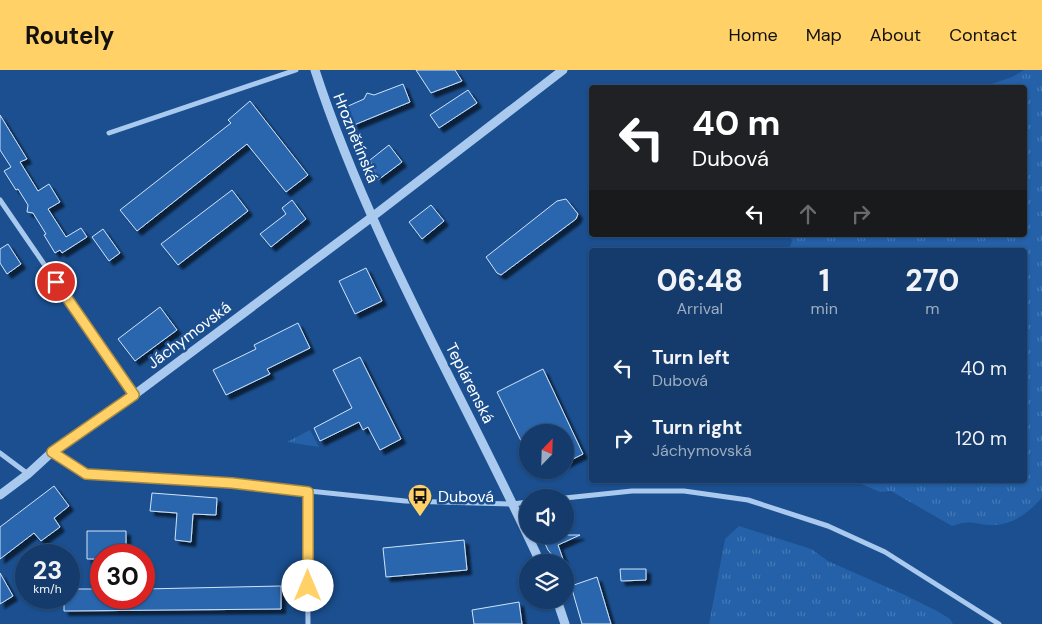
<!DOCTYPE html>
<html lang="en">
<head>
<meta charset="utf-8">
<style>
	body { margin:0; font-family:"DM Sans",sans-serif; background:#214673; color:#f1f3f6; height:100vh; display:flex; flex-direction:column; font-size:19px; white-space:nowrap }
	* { box-sizing:border-box; margin:0 }
	p { font-size:16px; color:#9dadc1 }
	.icon { flex:none; width:28px; height:28px; fill:none; stroke:currentColor; stroke-width:2; stroke-linecap:round; stroke-linejoin:round }
	.map { position:relative; flex:1; overflow:hidden }
	.details { position:absolute; left:589px; top:178px; width:438px; height:235px; display:flex; flex-direction:column; background:#143b6b; border-radius:5px; box-shadow:0 1px 4px #0004,0 0 0 1px #33557e }
	.details>* { flex:none }
	.top-card { position:absolute; left:589px; top:15px; width:438px; height:152px; border-radius:5px; box-shadow:0 1px 4px #0004,0 0 0 1px #33557e; background:#202124; color:#fff; overflow:hidden }
	.needle { width:32px; rotate:23deg }
	.buttons { position:absolute; left:519px; top:354px; display:grid; gap:10px }
	.buttons a { display:grid; place-items:center; width:55px; height:55px; border-radius:50%; background:#143b6b; box-shadow:0 1px 4px #0004,0 0 0 1px #33557e; font-size:25px }
	.speed { position:absolute; left:15px; top:474px; display:flex; gap:10px; font-size:25px; font-weight:700; text-align:center }
	.speed>* { display:grid; place-content:center; width:65px; height:65px; border-radius:50%; background:#143b6b; box-shadow:0 1px 4px #0004,0 0 0 1px #33557e; line-height:1 }
	.speed small { font-size:12px; font-weight:400 }
	.speed .limit { border:8px solid #d22; background:#fff; color:#111 }
	.pin { position:absolute; display:grid; place-items:center; width:42px; height:42px; color:#fff; margin:-21px; border:2px solid #fff; border-radius:50%; box-shadow:0 1px 5px #0007 }
	.me { position:absolute; width:55px; margin:-28px; rotate:0deg; stroke-linejoin:round; filter:drop-shadow(0 0 4px #0008) }
	.turn { display:flex; align-items:center; gap:18px; height:105px; padding:0 20px; font-size:22px }
	.turn .icon { width:65px; height:65px; stroke-width:2.5 }
	.turn b { display:block; font-size:35px; line-height:42px }
	.lanes { display:flex; align-items:center; height:48px; padding:0 20px; background:#0003; justify-content:center; gap:25px; direction:ltr }
	.lanes .off { opacity:.35 }
	.eta { display:flex; justify-content:space-evenly; align-items:center; height:85px; text-align:center }
	.eta b { font-size:30px; font-weight:800; line-height:35px }
	ul { padding:0; list-style:none }
	li { display:flex; align-items:center; gap:15px; height:70px; padding:0 20px }
	li div { flex:1 }
	li b { display:block; font-size:19px }
	li em { font-style:normal }
	header { display:flex; align-items:center; gap:30px; box-sizing:border-box; height:70px; padding:0 25px; background:#ffd166; color:#111 }
	header strong { font-size:24px }
	nav { display:flex; gap:28px; margin-inline-start:auto; font-size:18px }
	.map>svg:first-child { display:block }
	.grass { fill:url(#grass-tufts) }
	.building { fill:#2a66ad; stroke:#cfe3fa; filter:url(#shadow) }
	.lines { fill:none; stroke-linecap:round; stroke-linejoin:round }
	.minor { stroke:#a9c9ee; stroke-width:5 }
	.tertiary { stroke:#a9c9ee; stroke-width:9 }
	.route-casing { stroke:#a68842; stroke-width:12 }
	.route { stroke:#ffd166; stroke-width:9 }
	.labels { text-anchor:middle; dominant-baseline:central; stroke-width:5; stroke-linejoin:round; paint-order:stroke }
	.street-label { font-size:16px; fill:#fff; stroke:#1b4f8f }
	.poi-label { font-size:16px; fill:#fff; stroke:#1b4f8f; text-anchor:start }
</style>
</head>
<body>
<header>
<strong>Routely</strong>
<nav><a>Home</a><a>Map</a><a>About</a><a>Contact</a></nav>
</header>
<div class="map">
<svg width="1042" height="554" viewBox="0 0 1042 554">
	<defs>
		<pattern id="grass-tufts" width="24" height="20" patternUnits="userSpaceOnUse" patternTransform="scale(1.25)"><rect width="24" height="20" fill="#2461a8"/><path d="M3 7l-1-3M5 7V3M7 7l1-3M15 17l-1-3M17 17v-4M19 17l1-3" fill="none" stroke="#4579b5"/></pattern>
		<filter id="shadow"><feDropShadow dx="4.5" dy="4.5" stdDeviation="1" flood-color="#0009"/></filter>
	</defs>
	<rect width="100%" height="100%" fill="#1b4f8f"/>
	<path class="grass" d="M1024,0H1042V428C1028,442 1017,453 995,455C977,456 973,448 952,456L891,421L880,422L852,410H1024V180H789L792,171L790,165H1024V18L983,17L1012,7Z
		M310,360L319,377L287,372Z
		M739,456L811,479L828,491L907,526L937,541L950,549L953,554H709L725,469Z"/>
	<path class="building" d="M416,0H455L462,11L431,23Z
		M403,14L410,32L354,55L346,37L364,29L367,23L374,25Z
		M468,20L477,33L439,58L430,45Z
		M250,31L308,105L286,122L247,74L137,161L120,140L231,53L228,50Z
		M0,45L27,89L20,92L38,121L49,114L60,132L48,139L66,167L81,158L87,167L62,183L60,180L55,183L44,165L46,164L33,143L27,142L28,135L18,119L16,120L4,101L11,97L0,80Z
		M389,75L402,92L378,110L370,90Z
		M232,120L248,141L178,195L161,174Z
		M566,129L578,144L576,149L501,205L497,203L486,187L557,131Z
		M292,130L306,149L271,177L260,164L286,144L282,138Z
		M431,135L444,151L422,169L409,152Z
		M103,159L120,183L109,191L92,167Z
		M8,174L21,194L7,204L0,193V179Z
		M366,198L382,231L355,244L339,211Z
		M160,237L177,260L135,291L118,269Z
		M298,253L310,278L267,299L270,304L226,325L213,300L256,279L254,275Z
		M360,287L401,369L380,380L368,357L363,360L359,352L320,371L314,358L352,338L333,300Z
		M543,299L583,384L565,393V362H528V385L497,322Z
		M54,416L69,436L54,448L60,457L41,471L34,463L0,489V457Z
		M152,423L217,428L216,445L193,444L191,472L175,470L177,443L150,441Z
		M87,461H126V485H101V489H87Z
		M541,465H580L558,475L564,492H558L548,480Z
		M464,470L467,500L386,507L383,478Z
		M620,499H646V510L621,511Z
		M0,503L13,526L0,534Z
		M597,507L611,554H582L571,516Z
		M281,516V539L64,541V528H69V519H101V528H144V519Z
		M519,532L522,554H474L472,540Z"/>
	<g class="lines">
		<path class="minor" d="M109,63L296,0
			M0,130L134,325
			M52,382L86,404L232,413L405,431L513,434L528,432
			M0,383L28,404
			M307,421L308,554
			M565,428L632,421H684L748,430L828,456L885,482L999,554"/>
		<path class="tertiary" d="M315,0C371,172 465,328 540,492
			M0,425L28,404L52,382L134,325L372,147L563,0
			M557,530L565,554"/>
	</g>
	<g class="lines">
		<defs>
			<path id="route" d="M56,212L134,325L52,382L86,404L232,413L308,422V516"/>
		</defs>
		<use href="#route" class="route-casing"/>
		<use href="#route" class="route"/>
	</g>
	<defs>
		<symbol id="bus-pin" viewBox="-11 -11 22 30"><path d="M0 17L-7.5 6A9.5 9.5 0 1 1 7.5 6Z" fill="#ffd166" stroke="#1b4f8f"/><path d="M-5-6H5V4H4V6H2V4H-2V6H-4V4H-5ZM-3.5-4V0h7V-4ZM-3.5 1.2v1.5H-2V1.2ZM2 1.2v1.5H3.5V1.2Z" fill="#111"/></symbol>
	</defs>
	<g fill-rule="evenodd">
		<use href="#bus-pin" x="406" y="412" width="28" height="38"/>
	</g>
	<g class="labels">
		<g class="street-label">
			<text transform="translate(356 68) rotate(68)">Hroznětínská</text>
			<text transform="translate(189 265) rotate(-37)">Jáchymovská</text>
			<text transform="translate(470 313) rotate(63)">Teplárenská</text>
		</g>
		<g class="poi-label">
			<text x="438" y="426">Dubová</text>
		</g>
	</g>
</svg>
<div class="buttons">
<a><svg class="needle" viewBox="-14 -14 28 28"><path d="M0-13l5 13h-10z" fill="#e53935"/><path d="M0 13l5-13h-10z" fill="#9dadc1"/></svg></a>
<a><svg class="icon" aria-label="sound" viewBox="0 0 24 24"><path d="M4 9h4l5-4v14l-5-4H4zM17 9q2 3 0 6"/></svg></a>
<a><svg class="icon" aria-label="layers" viewBox="0 0 24 24"><path d="M12 4l9 5-9 5-9-5zM3 14l9 5 9-5"/></svg></a>
</div>
<div class="speed"><div>23<small>km/h</small></div><div class="limit">30</div></div>
<div class="pin" style="left:56px;top:212px;background:#d93025"><svg class="icon" aria-label="arrive" viewBox="0 0 24 24"><path d="M6 21V4h12l-3 4 3 4H6"/></svg></div>
<svg class="me" style="left:308px;top:516px" viewBox="-20 -20 40 40"><circle r="19" fill="#fff"/><path d="M0-13L10 11 0 6-10 11z" fill="#ffd166"/></svg>
<div class="top-card">
<div class="turn"><svg class="icon" aria-label="left" viewBox="0 0 24 24"><path d="M17 20v-9H6M10 6l-5 5 5 5"/></svg><div><b>40 m</b>Dubová</div></div>
<div class="lanes"><svg class="icon" aria-label="left" viewBox="0 0 24 24"><path d="M17 20v-9H6M10 6l-5 5 5 5"/></svg><svg class="icon off" aria-label="ahead" viewBox="0 0 24 24"><path d="M12 20V5M6 11l6-6 6 6"/></svg><svg class="icon off" aria-label="right" viewBox="0 0 24 24"><path d="M7 20v-9h11M14 6l5 5-5 5"/></svg></div>
</div>
<section class="details">
<div class="eta">
<div><b>06:48</b><p>Arrival</p></div>
<div><b>1</b><p>min</p></div>
<div><b>270</b><p>m</p></div>
</div>
<ul>
<li><svg class="icon" aria-label="left" viewBox="0 0 24 24"><path d="M17 20v-9H6M10 6l-5 5 5 5"/></svg><div><b>Turn left</b><p>Dubová</p></div><em>40 m</em></li>
<li><svg class="icon" aria-label="right" viewBox="0 0 24 24"><path d="M7 20v-9h11M14 6l5 5-5 5"/></svg><div><b>Turn right</b><p>Jáchymovská</p></div><em>120 m</em></li>
</ul>
</section>
</div>
</body>
</html>
